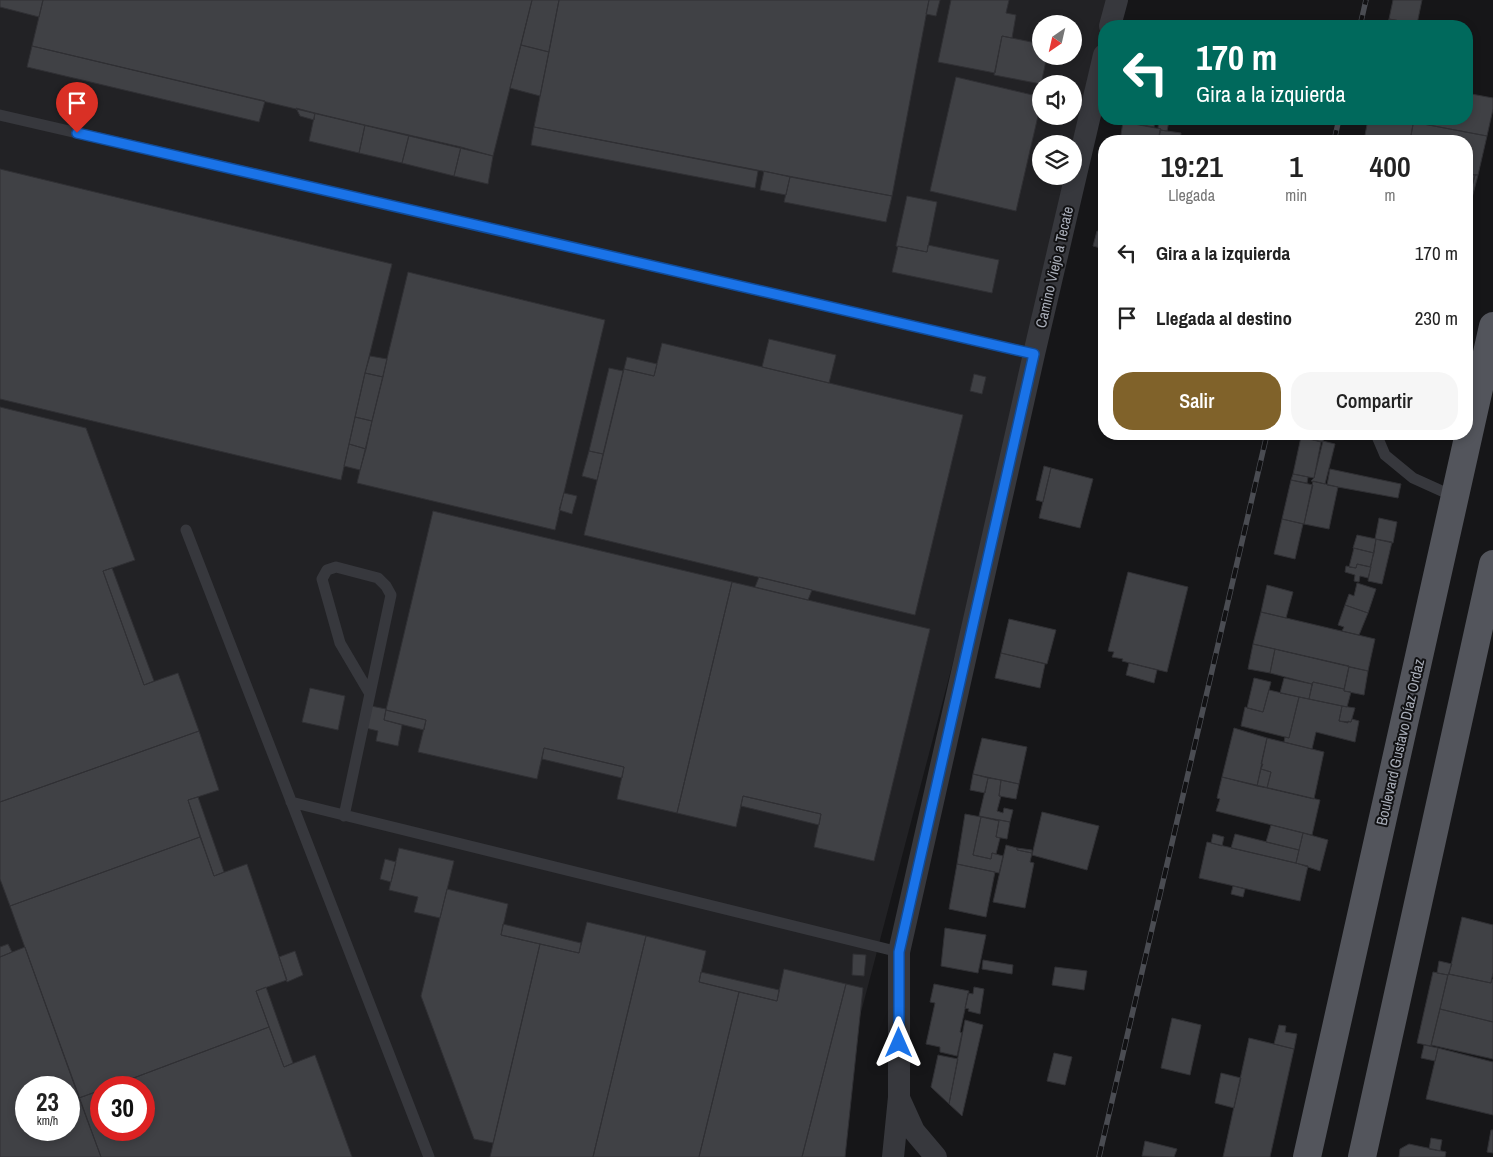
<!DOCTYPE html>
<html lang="es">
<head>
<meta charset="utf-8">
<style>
	body { margin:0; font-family:"Archivo Narrow",sans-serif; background:#f6f6f6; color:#222; height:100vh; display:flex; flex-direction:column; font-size:19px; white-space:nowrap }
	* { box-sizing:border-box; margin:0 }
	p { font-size:16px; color:#767676 }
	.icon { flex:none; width:28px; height:28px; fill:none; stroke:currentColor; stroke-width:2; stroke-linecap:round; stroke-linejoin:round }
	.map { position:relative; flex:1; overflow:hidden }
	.sheet { position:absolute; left:1098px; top:135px; width:375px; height:305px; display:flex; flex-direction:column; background:#fff; border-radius:20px; box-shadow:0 2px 8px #0003 }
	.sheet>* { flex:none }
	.banner { position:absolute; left:1098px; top:20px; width:375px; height:105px; border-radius:20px; box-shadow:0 2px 8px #0003; background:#00695c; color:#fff; overflow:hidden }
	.needle { width:32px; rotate:214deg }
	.buttons { position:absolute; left:1032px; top:15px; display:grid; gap:10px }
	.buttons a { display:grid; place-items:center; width:50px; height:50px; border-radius:50%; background:#fff; box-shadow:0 2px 8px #0003; font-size:25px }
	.speed { position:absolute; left:15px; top:1076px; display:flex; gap:10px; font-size:25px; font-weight:700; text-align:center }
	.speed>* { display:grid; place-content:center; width:65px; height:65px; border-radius:50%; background:#fff; box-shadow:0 2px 8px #0003; line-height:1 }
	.speed small { font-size:12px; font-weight:400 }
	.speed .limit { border:8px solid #d22; background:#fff; color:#111 }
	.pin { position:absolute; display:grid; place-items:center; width:42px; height:42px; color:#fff; margin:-51px -21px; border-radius:50% 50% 50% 0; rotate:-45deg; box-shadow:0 0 5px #0007 }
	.pin .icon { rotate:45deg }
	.me { position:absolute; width:55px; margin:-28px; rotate:0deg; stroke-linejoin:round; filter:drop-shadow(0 0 4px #0008) }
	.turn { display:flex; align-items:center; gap:18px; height:105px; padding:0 15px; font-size:22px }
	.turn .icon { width:65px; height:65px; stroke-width:2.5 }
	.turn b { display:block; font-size:35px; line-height:42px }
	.eta { display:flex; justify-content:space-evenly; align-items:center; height:85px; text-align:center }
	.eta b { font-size:30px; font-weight:600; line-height:35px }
	.cta { display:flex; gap:10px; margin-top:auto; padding:10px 15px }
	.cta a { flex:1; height:58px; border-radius:20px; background:#80622a; color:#fff; font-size:20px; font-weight:600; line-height:58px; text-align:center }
	.cta a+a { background:#f6f6f6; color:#222 }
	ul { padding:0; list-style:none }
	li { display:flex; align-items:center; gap:15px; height:65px; padding:0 15px }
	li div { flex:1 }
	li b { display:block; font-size:19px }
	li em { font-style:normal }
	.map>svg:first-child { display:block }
	.built { fill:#222225; fill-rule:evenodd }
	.building { fill:#404145; stroke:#303034; fill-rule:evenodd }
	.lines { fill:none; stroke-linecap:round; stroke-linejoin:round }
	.service { stroke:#37383d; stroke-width:11 }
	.minor { stroke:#37383d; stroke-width:22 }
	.primary { stroke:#53555c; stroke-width:28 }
	.rail-casing { stroke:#4a4c52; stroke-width:5.5 }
	.rail { stroke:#111113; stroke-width:4; stroke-dasharray:11; stroke-linecap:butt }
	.route-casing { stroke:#114b97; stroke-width:12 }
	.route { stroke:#1a73e8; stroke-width:9 }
	.labels { text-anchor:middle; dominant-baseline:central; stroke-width:4; stroke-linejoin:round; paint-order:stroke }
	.street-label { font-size:15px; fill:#a8adb8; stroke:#111113 }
</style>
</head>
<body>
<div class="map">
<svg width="1493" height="1157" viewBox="0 0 1493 1157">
	<rect width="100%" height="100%" fill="#161618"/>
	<path class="built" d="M0,0H1112L1104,26V39L1074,174V144H1041V176H1073L1034,354L823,1157H0ZM1041,24H1074V56H1041ZM1041,84H1074V116H1041ZM26,1088H69V1130H26ZM101,1088H144V1130H101Z"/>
	<path class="building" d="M0,0H43L39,17L0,7Z
		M43,0H532L493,156L32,46Z
		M532,0H559L549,52L521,45Z
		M559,0H929L892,196L534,127Z
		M929,0H940L936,16L926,14Z
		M951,0H1009L1006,13L1016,15L1012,38L1002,36L995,73L938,62Z
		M1393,0H1422L1417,24L1389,19Z
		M1389,19L1417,24V26H1387Z
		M1002,36L1041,44V56H1047L1041,84L994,75Z
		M521,45L549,52L540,96L510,88Z
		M32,46L265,101L259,122L27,67Z
		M956,77L1041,97V103L1016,211L930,191Z
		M1466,93L1493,98V109L1487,136L1418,123V119H1466Z
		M296,108L315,113L314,120L300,116Z
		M315,113L365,125L359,153L309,141Z
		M1138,119H1155L1154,127L1137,124Z
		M1159,119H1167V121H1169L1167,131L1160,130L1161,129L1158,128Z
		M1368,119H1414L1410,141H1364Z
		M1414,119H1418V123L1487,136L1478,175L1466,174V141H1410Z
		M1123,122L1161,129L1158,141H1120Z
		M365,125L409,135L402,163L359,153Z
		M534,127L758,171L755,188L531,145Z
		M1160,130L1181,133L1180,141H1158Z
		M409,135L461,147L454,176L402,163Z
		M461,147L493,156L488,184L454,176Z
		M0,169L392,264L365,373L341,480L0,399Z
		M764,171L790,177L786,195L760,190Z
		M1466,174L1475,175L1466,209Z
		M1475,175H1478L1466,221V209Z
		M790,177L892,196L886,222L784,202Z
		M907,196L937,202L927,252L896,246Z
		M1097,231L1104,232L1100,248L1093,246Z
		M928,245L999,260L992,293L892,272L898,246L927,252Z
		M408,272L605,320L555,530L357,483Z
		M769,339L836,355L829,383L762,367Z
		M662,343L963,415L915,615L584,535L624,369L654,376Z
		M370,356L387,359L383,377L365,373Z
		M627,357L657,364L654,376L624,369Z
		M609,368L623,371L603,454L589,451Z
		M365,373L383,377L372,421L355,417Z
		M974,374L986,377L982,394L970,391Z
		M0,407L86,428L135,560L103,571L144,685L178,673L199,731L0,802Z
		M355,417L372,421L366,449L349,444Z
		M1302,434H1324L1323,442L1301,437Z
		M1301,437L1321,442L1314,478L1293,474Z
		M1323,441L1335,444L1325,484L1311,481L1314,478Z
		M349,444L366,449L360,470L344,466Z
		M589,451L603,454L597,480L582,476Z
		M1044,466L1051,468L1043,502L1036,500Z
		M1051,468L1093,479L1080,528L1039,518Z
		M1330,469L1401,484L1398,498L1327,485Z
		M1293,474L1308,477L1307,483L1291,480Z
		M1291,480L1313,485L1304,524L1282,519Z
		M1313,481L1338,487L1329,529L1304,524Z
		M564,493L577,496L572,514L559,510Z
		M433,511L732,582L677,813L617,799L624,767L544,748L537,779L418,752L426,720L386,710Z
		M1379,518L1397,522L1393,543L1375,539Z
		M1282,519L1303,524L1295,559L1274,554Z
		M1357,535L1376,539L1374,553L1353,548Z
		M1376,539L1392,542L1382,584L1368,581Z
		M1354,548L1374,553L1370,567L1357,564L1356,568L1349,567Z
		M1357,564L1371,567L1368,578L1360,576L1359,582L1354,581L1355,575L1345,572L1346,566L1356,568Z
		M112,568L154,681L144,685L103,571Z
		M1128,572L1188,587L1167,672L1122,661L1123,659L1112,657L1114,652L1108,651Z
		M759,577L812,590L808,600L755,587Z
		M732,582L930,629L874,861L814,847L821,814L743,796L736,827L677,813Z
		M1357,583L1376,589L1368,613L1345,605L1349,594L1354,596Z
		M1267,585L1293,592L1286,618L1261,612Z
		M1345,605L1368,613L1359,635L1342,631L1344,627L1338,625Z
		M1261,612L1375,639L1368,671L1253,644Z
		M1009,619L1056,630L1047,664L1001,653Z
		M1253,644L1275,649L1270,673L1248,669Z
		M1275,649L1349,666L1344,689L1313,682L1312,684L1270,673Z
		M1001,653L1045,664L1040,688L995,678Z
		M1129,663L1157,670L1154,683L1126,675Z
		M1349,667L1368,671L1364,695L1344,691Z
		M1254,678L1271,682L1263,712L1247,708Z
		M1284,678L1312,684L1309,699L1280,693Z
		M1313,682L1344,689V691L1351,692L1347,707L1309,699Z
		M310,688L345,696L338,730L302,722Z
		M1269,690L1299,697L1289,738L1241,726L1245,707L1263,712Z
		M1299,697L1342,706L1339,721L1348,723V721L1351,722L1352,719L1359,721L1355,742L1316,732L1312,749L1284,742L1285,737L1289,738Z
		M371,706L386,709L384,720L402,725L398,746L376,741L378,731L366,728Z
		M1342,706L1355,708L1351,722L1339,721Z
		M386,710L426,720L424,730L384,720Z
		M1234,728L1267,738L1257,786L1222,777Z
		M199,731L219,790L188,800L200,837L10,906L0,879V802Z
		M982,738L1027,747L1019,784L973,774Z
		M1267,738L1324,752L1314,799L1267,788L1271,772L1261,769L1263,764H1261Z
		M544,748L624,767L622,778L542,759Z
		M1261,769L1271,772L1267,788L1257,786Z
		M973,774L988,778L985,793L970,790Z
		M1222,777L1320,800L1312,835L1216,811L1220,799L1217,798Z
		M988,778L1001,780L999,796H1001L997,811L1003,813L1004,808L1013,810L1010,822L979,816Z
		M1001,780L1019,784L1016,799L999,796Z
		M743,796L821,814L819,825L741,806Z
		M198,797L224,872L214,876L188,800Z
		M1042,812L1099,826L1087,870L1032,855Z
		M965,814L981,817L973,855L991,859L992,853L1003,856L999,873L957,864Z
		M981,817L999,821L996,837L1000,838L996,854L992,853L991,859L973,855Z
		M999,820L1010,822L1007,839L996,837Z
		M1271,825L1303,833L1299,850L1266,842Z
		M1303,833L1328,840L1320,871L1296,863Z
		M1213,834L1224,837L1222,846L1211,843Z
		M1235,834L1299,850L1296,863L1231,848Z
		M200,837L214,876L247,864L287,980L256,991L269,1027L107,1088H101V1090L79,1098L10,906Z
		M1207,842L1308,866L1300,901L1199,878Z
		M1006,845L1017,848V850L1032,853L1030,862L1034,863L1025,908L993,902Z
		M399,848L454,861L440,918L414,912L418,897L389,890Z
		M1017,848L1032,850V853L1017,850Z
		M385,859L396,862L391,882L380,879Z
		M957,864L995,872L986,917L949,909Z
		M1233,886L1245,889L1243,897L1231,894Z
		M447,889L508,904L501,935L540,944L493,1143L474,1139L421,996Z
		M1462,917L1493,925V973L1491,983L1449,974Z
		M587,922L646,936L593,1157H490L540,944L579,953Z
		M503,924L581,943L579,953L501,935Z
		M945,928L986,935L978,973L941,966Z
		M646,936L706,951L699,982L739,992L699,1157H593Z
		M8,944L12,952L0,957V947Z
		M25,947L43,997L101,1157H0V957ZM26,1088H69V1130H26Z
		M295,951L303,975L287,982L279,957Z
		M853,954L866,955L864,976L852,975Z
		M983,960L1013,965L1012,974L982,969Z
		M1439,961L1452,964L1448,975L1437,973Z
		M1055,967L1087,971L1084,990L1052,985Z
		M784,969L846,984L802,1157H699L739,992L777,1001Z
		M701,972L779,990L777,1001L699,982Z
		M1433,972L1448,975L1431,1046L1417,1043Z
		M1448,974L1491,983L1492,979L1493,980V1022L1440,1009Z
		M846,984L863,988L845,1157H802Z
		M934,984L969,991L960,1032L962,1033L957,1056L940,1052V1047L926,1044L935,1003L930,1002Z
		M266,987L293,1063L284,1067L256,991Z
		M974,987L984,989L980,1014L968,1011L969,1009L965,1008L968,993L973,994Z
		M1440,1009L1493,1022V1059L1431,1045Z
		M1172,1018L1201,1025L1190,1075L1161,1068Z
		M965,1020L983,1025L962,1116L949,1104Z
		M1279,1025L1286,1026L1285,1032L1297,1034L1294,1049L1274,1044Z
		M269,1027L284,1067L315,1055L352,1157H101L79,1098L101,1090V1130H144V1088H107Z
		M1249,1038L1294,1049L1270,1157H1223Z
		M1424,1045L1438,1048L1435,1061L1421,1058Z
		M1438,1048L1493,1062V1115L1426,1099Z
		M1054,1053L1072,1057L1065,1085L1047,1081Z
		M938,1055L958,1059L949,1104L931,1087Z
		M1221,1073L1241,1078L1234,1108L1215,1103Z
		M1491,1130H1493V1153L1487,1152Z
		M1431,1138L1442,1140L1440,1151L1429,1149Z
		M1145,1141L1177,1149L1174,1157L1142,1156Z
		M1409,1144L1446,1152L1445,1157H1399L1400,1149Z"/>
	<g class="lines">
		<path class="service" d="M0,115L1034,354
			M1376,434L1385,455L1413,478L1455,497
			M186,530L429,1157
			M291,802L899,952
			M344,816L391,595L386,586L378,578L336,567L327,570L322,579L340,643L370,694"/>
		<path class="minor" d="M1110,26L1117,0
			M899,1098L914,1131L936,1157
			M893,1157L899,1097V952L1034,354L1104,55"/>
		<path class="primary" d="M1307,1157L1493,326
			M1362,1157L1493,564"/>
		<defs>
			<path id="rail" d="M1360,26L1366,0
				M1334,141L1339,119
				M1099,1157L1267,434"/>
		</defs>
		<use href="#rail" class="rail-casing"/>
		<use href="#rail" class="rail"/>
	</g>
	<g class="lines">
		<defs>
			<path id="route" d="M77,133L1034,354L899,952V1043"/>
		</defs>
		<use href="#route" class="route-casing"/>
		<use href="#route" class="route"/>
	</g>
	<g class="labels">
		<g class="street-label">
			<text transform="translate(1054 267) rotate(-77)">Camino Viejo a Tecate</text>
			<text transform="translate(1400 742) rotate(-77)">Boulevard Gustavo Díaz Ordaz</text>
		</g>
	</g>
</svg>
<div class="buttons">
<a><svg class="needle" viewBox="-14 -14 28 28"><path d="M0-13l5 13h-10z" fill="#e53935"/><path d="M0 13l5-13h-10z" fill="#767676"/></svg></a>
<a><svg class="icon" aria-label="sound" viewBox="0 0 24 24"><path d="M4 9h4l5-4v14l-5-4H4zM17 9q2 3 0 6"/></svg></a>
<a><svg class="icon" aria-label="layers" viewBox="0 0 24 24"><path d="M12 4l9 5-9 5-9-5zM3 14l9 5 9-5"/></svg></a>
</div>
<div class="speed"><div>23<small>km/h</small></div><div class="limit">30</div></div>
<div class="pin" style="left:77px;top:133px;background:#d93025"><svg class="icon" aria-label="arrive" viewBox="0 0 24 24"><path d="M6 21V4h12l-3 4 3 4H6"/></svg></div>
<svg class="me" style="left:899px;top:1043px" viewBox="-20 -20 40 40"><path d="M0-17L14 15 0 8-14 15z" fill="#1a73e8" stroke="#fff" stroke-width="4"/></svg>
<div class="banner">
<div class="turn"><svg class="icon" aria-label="left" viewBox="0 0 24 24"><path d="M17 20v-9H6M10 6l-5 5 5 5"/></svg><div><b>170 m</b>Gira a la izquierda</div></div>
</div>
<section class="sheet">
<div class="eta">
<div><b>19:21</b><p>Llegada</p></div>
<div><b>1</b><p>min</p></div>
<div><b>400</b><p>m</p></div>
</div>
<ul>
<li><svg class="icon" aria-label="left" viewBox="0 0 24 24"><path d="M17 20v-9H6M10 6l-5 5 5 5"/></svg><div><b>Gira a la izquierda</b></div><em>170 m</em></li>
<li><svg class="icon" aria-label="arrive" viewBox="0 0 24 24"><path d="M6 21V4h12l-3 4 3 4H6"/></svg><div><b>Llegada al destino</b></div><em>230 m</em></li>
</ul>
<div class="cta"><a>Salir</a><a>Compartir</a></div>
</section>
</div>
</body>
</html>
